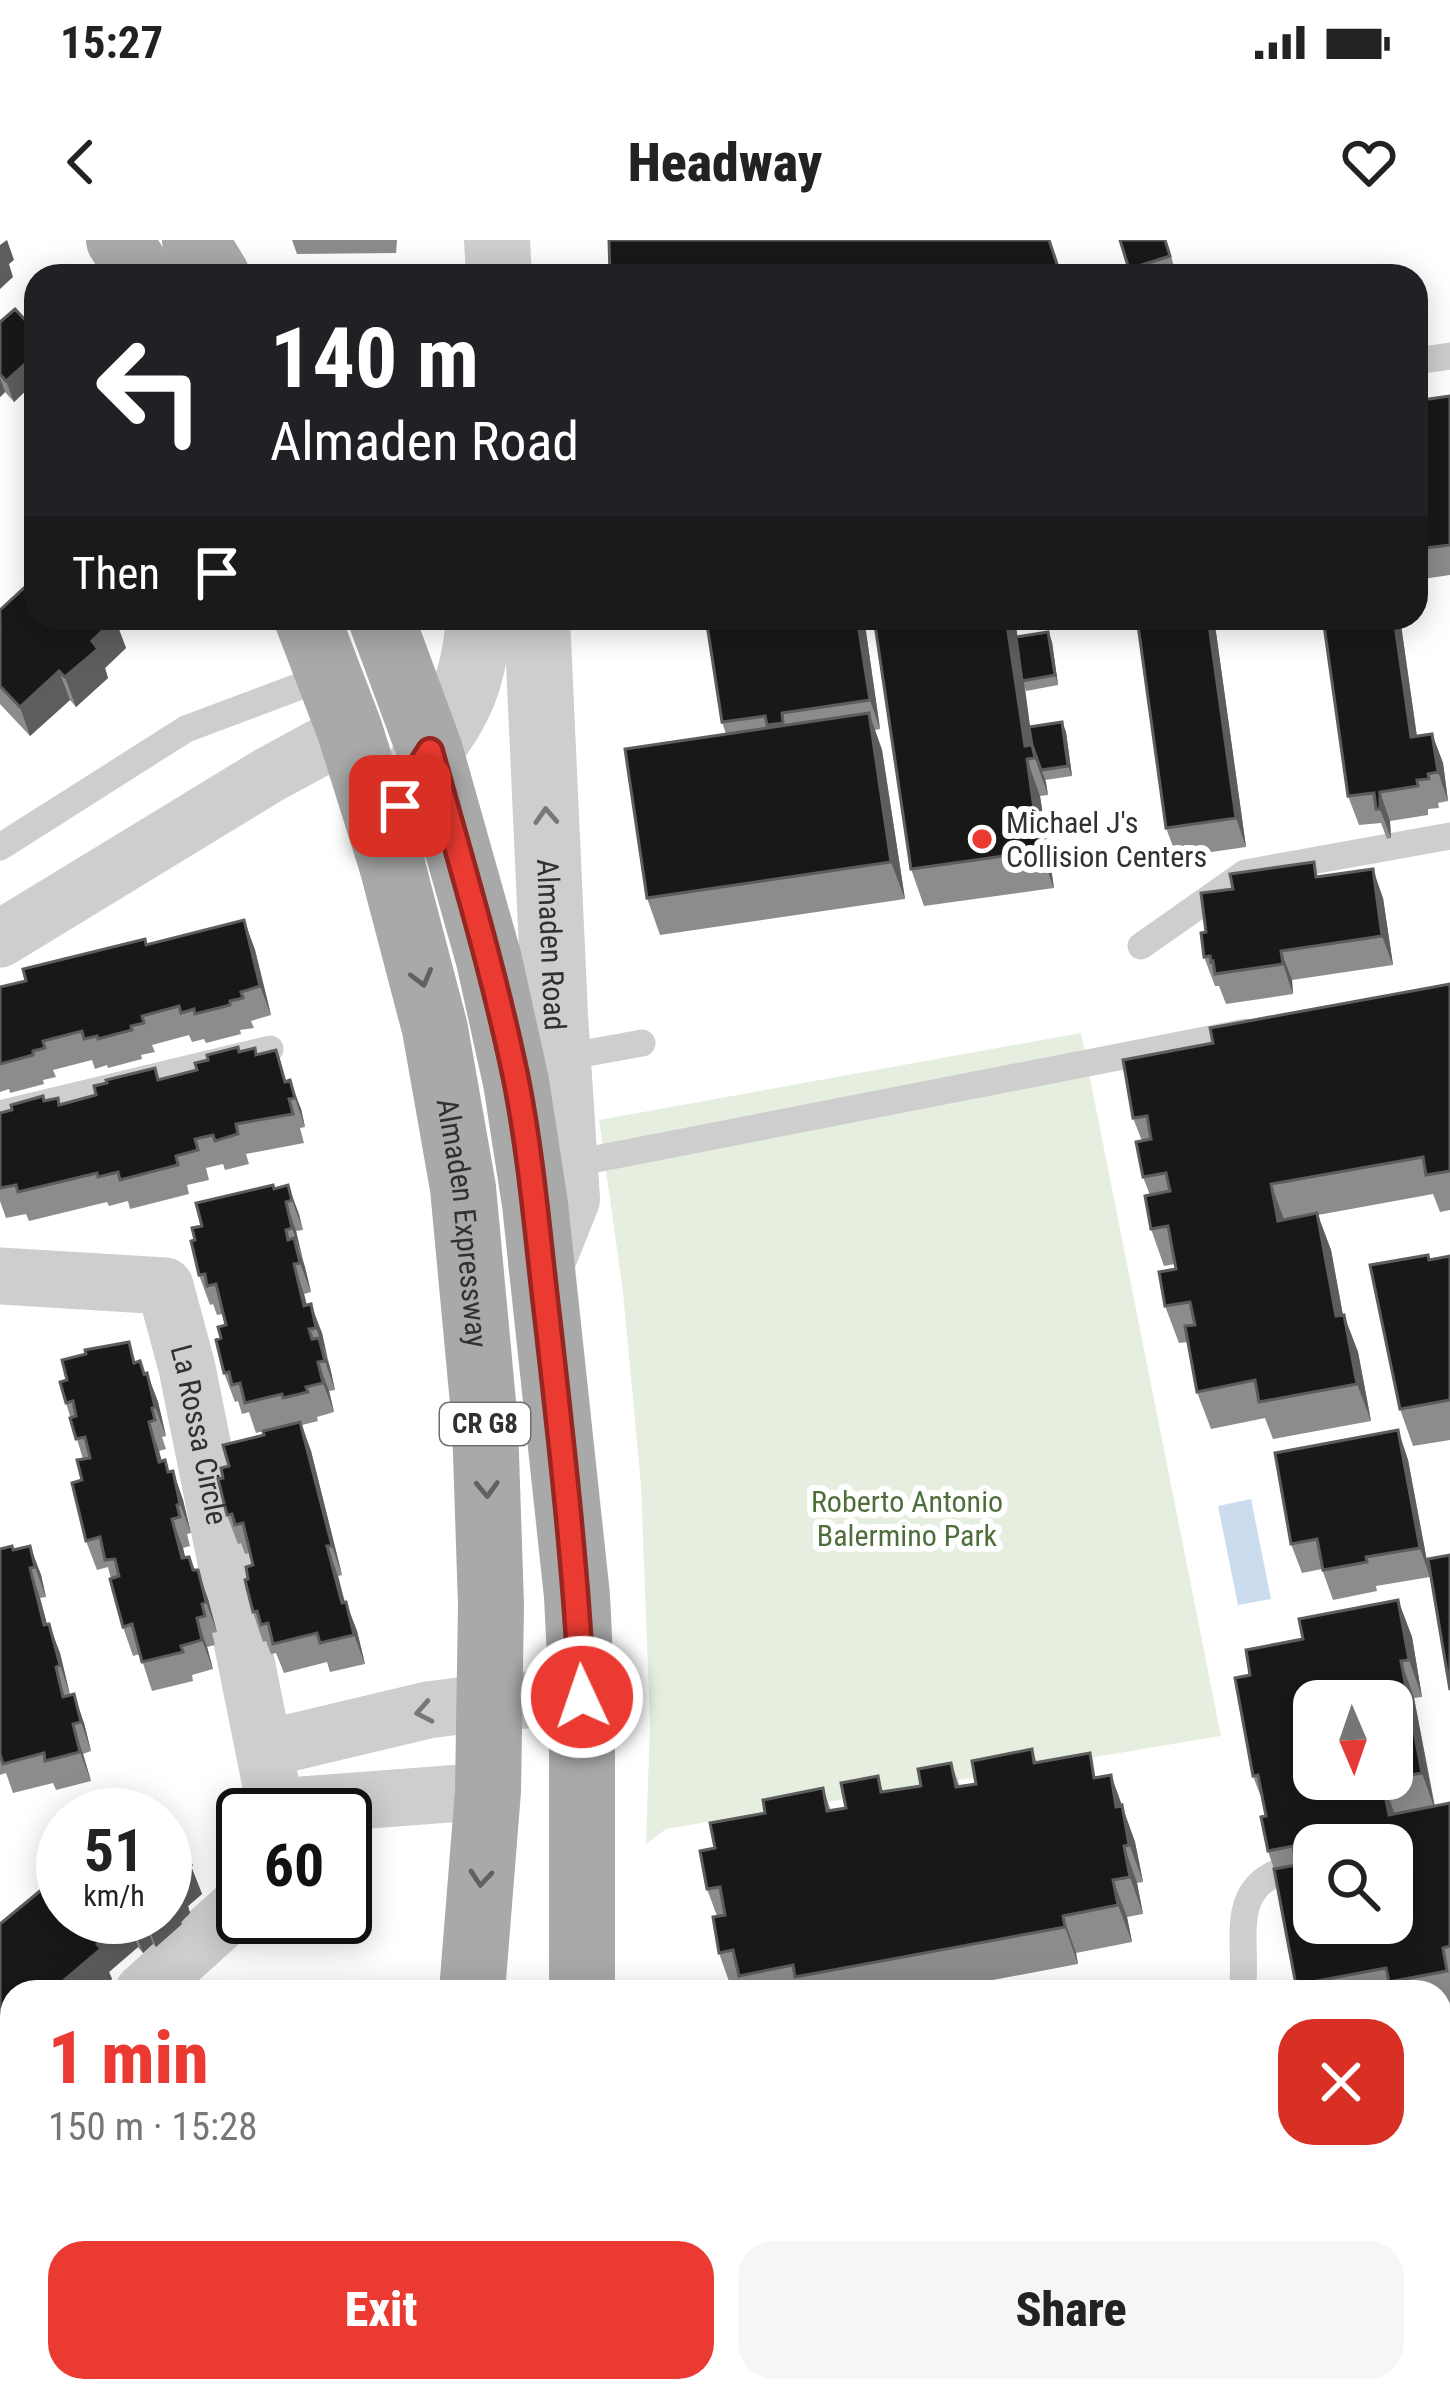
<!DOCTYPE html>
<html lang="en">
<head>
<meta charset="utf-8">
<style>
	body { margin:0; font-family:"Roboto Condensed",sans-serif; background:#f6f6f6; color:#222; height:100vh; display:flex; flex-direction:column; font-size:45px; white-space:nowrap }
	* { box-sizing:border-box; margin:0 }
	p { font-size:39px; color:#767676 }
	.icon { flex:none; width:66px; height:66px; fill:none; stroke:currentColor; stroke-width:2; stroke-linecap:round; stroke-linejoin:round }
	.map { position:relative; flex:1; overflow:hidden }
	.drawer { position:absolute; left:0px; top:1740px; width:1452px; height:423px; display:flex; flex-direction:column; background:#fff; border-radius:36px 36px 0 0; box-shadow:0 6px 30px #0003 }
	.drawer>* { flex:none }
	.hud { position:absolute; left:24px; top:24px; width:1404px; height:366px; border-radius:36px; box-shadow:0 6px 30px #0003; background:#202124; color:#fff; overflow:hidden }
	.needle { width:78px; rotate:178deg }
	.fabs { position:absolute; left:1293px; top:1440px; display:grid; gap:24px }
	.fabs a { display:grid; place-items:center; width:120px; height:120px; border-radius:24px; background:#fff; box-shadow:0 6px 30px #0003; font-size:60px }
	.speed { position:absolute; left:36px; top:1548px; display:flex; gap:24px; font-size:60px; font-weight:700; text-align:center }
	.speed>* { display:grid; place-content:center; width:156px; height:156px; border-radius:50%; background:#fff; box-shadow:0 6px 30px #0003; line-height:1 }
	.speed small { font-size:30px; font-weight:400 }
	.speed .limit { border:6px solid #111; border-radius:18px; background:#fff; color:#111 }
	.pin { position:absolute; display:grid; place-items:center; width:102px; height:102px; color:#fff; margin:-51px; border-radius:24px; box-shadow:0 6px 18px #0006 }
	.me { position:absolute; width:132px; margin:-66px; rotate:357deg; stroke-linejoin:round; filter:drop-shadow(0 0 9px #0008) }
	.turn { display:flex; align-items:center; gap:42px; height:252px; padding:0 48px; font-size:54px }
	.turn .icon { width:156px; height:156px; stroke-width:2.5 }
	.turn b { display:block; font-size:84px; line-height:102px }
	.then { display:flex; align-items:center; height:114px; padding:0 48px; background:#0003; gap:24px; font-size:45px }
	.round { display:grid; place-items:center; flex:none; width:126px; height:126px; border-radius:36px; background:#f6f6f6 }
	.overview { display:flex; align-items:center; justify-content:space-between; height:204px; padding:0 48px }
	h1 { font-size:72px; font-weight:800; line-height:90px; color:#ea3a31 }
	.action { display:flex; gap:24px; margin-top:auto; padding:24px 48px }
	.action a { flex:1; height:138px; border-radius:36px; background:#ea3a31; color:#fff; font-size:48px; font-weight:800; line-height:138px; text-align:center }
	.action a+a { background:#f6f6f6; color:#222 }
	.status { display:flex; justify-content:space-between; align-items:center; height:84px; padding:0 60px; background:#fff; direction:ltr }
	.status svg { height:33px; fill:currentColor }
	header { display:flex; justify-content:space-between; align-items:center; height:156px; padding:0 48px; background:#fff; font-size:54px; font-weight:800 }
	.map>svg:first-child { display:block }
	.green { fill:#e5eedf }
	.water { fill:#cbdcee }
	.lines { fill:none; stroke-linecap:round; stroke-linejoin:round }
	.service { stroke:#cecece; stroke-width:27 }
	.minor { stroke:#cecece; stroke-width:57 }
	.tertiary { stroke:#cecece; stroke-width:66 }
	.primary { stroke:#a9a9a9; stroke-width:66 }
	.wall { fill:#8c8c8c }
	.shaded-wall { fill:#5d5d5d }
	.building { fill:#181818; stroke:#5d5d5d; stroke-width:3; fill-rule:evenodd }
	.oneway { stroke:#787878 }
	.oneway2 { stroke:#616161 }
	.route-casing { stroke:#982620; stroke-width:30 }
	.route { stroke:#ea3a31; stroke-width:21 }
	.poi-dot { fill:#ea3a31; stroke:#fff; stroke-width:4.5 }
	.labels { text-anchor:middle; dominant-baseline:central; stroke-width:12; stroke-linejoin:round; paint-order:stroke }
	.shield { fill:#fff; stroke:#6f6f6f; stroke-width:3 }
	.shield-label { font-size:27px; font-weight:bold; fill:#313131 }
	.poi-label { font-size:30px; fill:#313131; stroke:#fff; text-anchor:start }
	.street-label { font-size:30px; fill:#313131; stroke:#fff }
	.park-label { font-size:30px; fill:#4e6e3c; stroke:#fff }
</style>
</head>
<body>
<div class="status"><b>15:27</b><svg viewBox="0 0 49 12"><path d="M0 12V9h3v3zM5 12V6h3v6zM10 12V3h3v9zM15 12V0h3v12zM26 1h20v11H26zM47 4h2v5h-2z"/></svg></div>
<header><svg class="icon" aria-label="back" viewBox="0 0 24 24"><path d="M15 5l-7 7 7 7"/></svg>Headway<svg class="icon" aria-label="heart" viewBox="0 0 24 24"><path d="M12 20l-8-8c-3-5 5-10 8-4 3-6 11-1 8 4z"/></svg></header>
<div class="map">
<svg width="1450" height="2161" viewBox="0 0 1450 2161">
	<rect width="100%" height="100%" fill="#fff"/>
	<path class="green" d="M1081,793L1221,1496L666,1589L646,1604L650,1482L641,1245L623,1052L599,880Z"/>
	<path class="water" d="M1251,1259L1271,1359L1238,1365L1218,1266Z"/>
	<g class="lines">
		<path class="service" d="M1416,121L1450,116
			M0,607L186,489L330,435
			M1141,706L1245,633L1450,596
			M560,818L642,803
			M0,874L270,809
			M565,925L1246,792
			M1242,1752C1249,1706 1227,1654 1278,1632
			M1440,1801L1450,1800
			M0,2091L12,2095
			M66,2151L68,2161"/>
		<g class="minor">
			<path d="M0,699L269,535L350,491"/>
			<path id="s1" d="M0,1036L165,1046L187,1128L277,1575"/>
			<path d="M264,1509L428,1470L490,1462L582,1457"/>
			<path d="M276,1567L488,1551"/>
			<path d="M143,1752L243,1662"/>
			<path d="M0,1874L12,1870"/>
			<path d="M581,2151L718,2157"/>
		</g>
		<g class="tertiary">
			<path d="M497,0L499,36"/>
			<path id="s2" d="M537,378L555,775L567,959L541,1024"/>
			<path d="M392,625C394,595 396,568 410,542C427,511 451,485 464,452C473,429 477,403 479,378"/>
		</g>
		<g class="primary">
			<path d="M119,0L142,36"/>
			<path d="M195,0L217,36"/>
			<path id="s3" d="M307,378L350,491L392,625L435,789L463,948L485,1184L491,1365L488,1551L472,1752"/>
			<path d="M381,378L430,511L489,720L516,842L535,964L577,1356L582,1457V1752"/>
			<path d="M445,2161V2151"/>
			<path d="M564,2161L565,2151"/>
		</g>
	</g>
	<path class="wall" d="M292,0H397L396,13L297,14Z
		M1120,0H1166L1177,36H1103L1130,31Z
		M0,82L36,92V141L14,162L5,152L0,157Z
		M1416,155L1423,160L1450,156V335L1416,340Z
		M0,370L115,379L126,408L105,428L108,438L76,467L70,460L30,496L0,464Z
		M864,378L880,489L875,490L882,510L905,659L660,695L647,658L726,494L722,482Z
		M874,378H1015L1017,397L1048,392L1052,402L1058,445L1026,451L1025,447L1030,487L1062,482L1066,492L1072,536L1045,540L1048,555L1040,556L1054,648L924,666L911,629Z
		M1214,378L1246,607L1177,617L1166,588Z
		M1323,378H1400L1417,496L1432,494L1443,523L1448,561L1438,563L1439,568L1428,569V575L1390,581L1391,598L1387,599L1381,583L1359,585L1348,556Z
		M1320,636L1383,658L1393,725L1292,740L1293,754L1226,764L1219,746H1215L1204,717L1206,692Z
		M244,680L255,710L271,775L251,781L254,788L240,790L241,794L206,803L204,799L192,802L189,795L152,805L155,812L141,815L142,819L108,828L107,825L95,829L92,820L53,830L56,837L43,840L44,844L10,853L9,849L0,852V747L147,705Z
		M1450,744V970L1440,972L1433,954L1318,975L1331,1010L1343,1075L1358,1112L1371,1181L1273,1199L1265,1178L1211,1189L1197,1152L1188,1102L1179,1103L1165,1066L1176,1029L1175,1024L1164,1026L1151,989L1150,955L1143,937L1142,901L1133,878L1213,803Z
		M240,812L257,815L287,841L301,869L305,887L300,888L304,903L246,914L249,924L225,930L223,924L206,928L209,940L187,945L189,954L130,969L128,961L109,966L107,962L29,981L26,974L6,978L0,961V873L44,861L60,865L96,855L155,828L160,840L197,830Z
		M288,945L303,990L296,991L311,1052L304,1054L307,1065L322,1093L335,1150L329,1151L334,1172L317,1177L318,1181L302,1185L311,1211L342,1335L338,1336L345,1362L357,1391L365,1424L330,1432L327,1422L284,1433L276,1413L271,1414L266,1401L263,1402L253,1372L248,1339L253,1325L250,1313L245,1314L241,1303L238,1304L227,1275L223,1238L229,1226L264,1195L292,1184L256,1193L249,1172L242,1174L238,1161L235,1162L224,1133L221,1098L226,1085L223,1074L217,1075L213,1064L210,1065L199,1035L195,1000L202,986L274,949Z
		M1450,1016V1200L1413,1206L1400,1169L1430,1020Z
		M136,1122L145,1134L147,1133L158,1162L166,1196L162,1197L166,1209L159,1211L162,1221L169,1232L173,1231L183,1260L191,1293L187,1294L190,1306L183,1308L185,1318L189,1317L208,1359L217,1392L212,1393L215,1405L207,1407L213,1429L192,1435L193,1441L152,1451L140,1414L133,1416L123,1387L108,1327L97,1330L86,1301L82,1240L83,1219L66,1163Z
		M1398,1190L1408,1220L1430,1337L1376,1346L1377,1351L1333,1360L1322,1329L1302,1333L1291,1304Z
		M30,1306L41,1335L46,1357L40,1358L47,1384L60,1413L70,1455L84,1483L91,1511L83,1514L91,1541L56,1550L53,1543L13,1553L6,1533L0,1535V1309L14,1310Z
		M1398,1360L1412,1397L1422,1457L1414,1458L1435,1566L1450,1563V1770L1440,1772V1752H1298L1274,1629L1268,1611L1264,1565L1253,1536L1250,1435L1303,1399Z
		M1032,1509L1037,1523L1099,1537L1111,1535L1135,1602L1143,1642L1137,1643L1143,1674L1127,1677L1132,1702L1076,1713L1078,1724L929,1752H745L743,1748L732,1750L719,1713L717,1676L707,1649L715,1608L765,1573L823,1548L831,1571L846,1568L878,1536L883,1552L921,1546L951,1523L960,1547L976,1544Z
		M183,1606L202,1654L188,1666L190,1673L181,1682L182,1684L156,1707L153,1704L143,1713L138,1707L109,1732L112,1739L96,1752H12V1827L0,1837V1684Z
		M1450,1866V1943L1440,1945V1868Z
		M1440,2062L1449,2092L1446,2093L1450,2114L1442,2116L1450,2146L1444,2147L1449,2161H1336L1440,2151Z
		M243,2151H327V2158L293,2156V2161L258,2159L257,2155L244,2154Z
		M809,2151H1121L1123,2161H811Z
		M1297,2151L1299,2161H1182L1179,2152Z"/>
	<path class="shaded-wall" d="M7,0L14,20L9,24L13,37L0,49V5Z
		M36,114V141L14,162L6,141Z
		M0,138L5,152L0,157Z
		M857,378H864L880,489L870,460Z
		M1006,378H1015L1033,508L1046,542L1048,555L1035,518L1025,506Z
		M1208,378H1214L1246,607L1236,578Z
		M1394,378H1400L1421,526L1411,497Z
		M115,379L126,408L105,428L108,438L76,467L65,437L92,401Z
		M1048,392L1052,402L1058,445L1055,435Z
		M59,431L70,460L30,496L20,467Z
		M869,473L882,510L905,659L891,622Z
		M1062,482L1066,492L1072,536L1068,526Z
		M1432,494L1443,523L1448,561L1438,532Z
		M1027,519L1040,556L1054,648L1040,611Z
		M1380,552L1390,581L1391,598L1380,569Z
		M1373,629L1383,658L1393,725L1382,696Z
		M244,680L255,710L271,775L260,746Z
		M1281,711L1292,740L1293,754L1283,724Z
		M290,840L301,869L305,887L295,858Z
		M1271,944L1285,982L1278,981Z
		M288,945L299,974L303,990L292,960Z
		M286,962L296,991L302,1017L292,988Z
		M1317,973L1331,1010L1350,1114L1336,1076Z
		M294,998L305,1027L311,1052L300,1023Z
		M294,1024L304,1054L314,1095L304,1066Z
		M311,1064L322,1093L327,1117L316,1088Z
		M1344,1075L1358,1112L1371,1181L1357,1144Z
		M319,1098L330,1127L335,1150L325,1121Z
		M318,1122L329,1151L334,1172L323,1143Z
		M147,1133L158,1162L166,1196L155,1167Z
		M149,1182L159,1211L169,1251L159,1222Z
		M300,1182L311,1211L342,1335L332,1306Z
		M1398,1190L1408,1220L1430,1337L1420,1308Z
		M173,1231L183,1260L191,1293L180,1264Z
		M172,1279L183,1308L193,1348L182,1318Z
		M30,1306L41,1335L46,1357L35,1327Z
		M327,1306L338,1336L352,1392L342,1363Z
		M30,1328L40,1358L55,1414L44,1385Z
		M198,1330L208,1359L217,1392L206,1362Z
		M1398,1360L1412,1397L1422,1457L1409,1420Z
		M346,1362L357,1391L365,1424L354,1395Z
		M197,1378L207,1407L213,1429L202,1400Z
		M49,1384L60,1413L70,1455L60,1425Z
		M1401,1421L1414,1458L1435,1570L1422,1533Z
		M74,1454L84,1483L91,1511L81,1482Z
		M73,1484L83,1514L91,1541L80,1512Z
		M1111,1535L1135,1602L1143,1642L1116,1567Z
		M1382,1540L1396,1577L1389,1575Z
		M183,1606L202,1654L188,1666L190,1673L181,1682L182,1684L156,1707L145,1678L165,1677V1661L175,1639L178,1610Z
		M1124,1606L1137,1643L1143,1674L1130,1637Z
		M1113,1640L1127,1677L1132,1702L1118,1665Z
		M1063,1676L1076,1713L1078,1724L1065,1687Z
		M140,1677H143L153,1704L143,1713L132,1684Z
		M128,1678L138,1707L109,1732L112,1739L96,1752H56L55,1748L97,1704Z
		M50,1743L54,1752H39Z
		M12,1789V1827L0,1837V1799Z
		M1440,2075L1446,2093L1450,2114L1440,2086Z
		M1440,2110L1442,2116L1450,2146L1440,2119Z"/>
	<path class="building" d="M609,0H1049L1061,36H610Z
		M1120,0H1165L1170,16L1129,29Z
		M1157,26L1159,36H1103Z
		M15,69L36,92V114L6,141L0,134V82Z
		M1416,155H1421L1422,160L1450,156V305L1416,309Z
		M36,156V172L28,163Z
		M36,337V378L115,379L92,401L98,409L65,437L59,431L20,467L0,446V370Z
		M706,378H857L870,460L782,473L783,483L767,485L765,476L722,482Z
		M874,378H1006L1025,506L1032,505L1035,518L1027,519L1040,611L911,629Z
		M1137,378H1208L1236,578L1166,588Z
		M1323,378H1394L1411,497L1432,494L1438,532L1428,534L1429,539L1417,540L1418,546L1380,552V569H1376L1374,553L1348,556Z
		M1048,392L1055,435L1022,441L1016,397Z
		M869,473L891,622L647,658L625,509Z
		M1062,482L1068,526L1041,530L1032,505L1029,487Z
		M1314,622L1316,637L1373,629L1382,696L1281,711L1283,724L1215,734L1213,721L1211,722L1210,716L1204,717L1201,693L1206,692L1201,653L1233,649L1230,634Z
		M244,680L260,746L241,752L243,758L230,761V765L195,774L194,769L181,773L179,766L142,776L144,783L131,786L132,790L98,799L97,796L84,799L82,791L43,801L45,808L33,811V815L0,824V747L26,741L23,729L145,699L146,705Z
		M1450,744V931L1426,935L1423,917L1271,944L1278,981L1317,973L1336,1076L1344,1075L1357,1144L1259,1162L1255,1140L1197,1152L1185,1086L1195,1085L1190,1062L1165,1066L1159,1032L1176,1029L1168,986L1151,989L1145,956L1170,951L1166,933L1143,937L1136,902L1151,899L1147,876L1133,878L1123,820L1213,803L1210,788Z
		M238,807L239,812L255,808L256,815L276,810L285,842L290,840L295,858L289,859L293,874L236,884L238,894L215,901L213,895L195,899L198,910L176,916L178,925L120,940L118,932L98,937L97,933L18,952L16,945L0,948V873L12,870L11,865L43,856L44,861L58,858L59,865L96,855L94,846L107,843L106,840L155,828L158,840L197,830L195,823L208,820L207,815Z
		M273,945L274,949L288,945L292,960L286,962L292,988L286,990L288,1000L294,998L300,1023L294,1024L304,1066L311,1064L316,1088L309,1089L312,1099L319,1098L325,1121L318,1122L323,1143L306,1147L308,1152L283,1158L282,1154L245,1163L240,1143L232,1145L229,1132L224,1133L216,1100L221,1098L218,1087L226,1085L216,1044L207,1046L205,1034L199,1035L191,1001L195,1000L192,988L202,986L196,963Z
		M1428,1015L1429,1020L1450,1016V1160L1400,1169L1370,1025Z
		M129,1102L134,1123L140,1121L144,1134L147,1133L155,1167L152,1168L155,1180L149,1182L159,1222L165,1220L168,1232L173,1231L180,1264L177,1265L180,1277L172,1279L182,1318L189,1317L193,1330H198L206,1362L202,1364L205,1376L197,1378L202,1400L181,1406L183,1412L142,1422L132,1384L123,1387L110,1339L119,1336L115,1319L105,1320L100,1297L86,1301L72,1243L82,1240L77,1220L90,1218L85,1197L76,1199L70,1178L76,1176L73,1161L66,1163L60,1142L67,1140L62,1120L86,1114L85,1110Z
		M300,1182L332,1306H327L342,1363L346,1362L354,1395L320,1403L317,1393L273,1404L268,1383L261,1385L257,1371L253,1372L245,1340L248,1339L246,1327L253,1325L243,1283L235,1285L232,1274L227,1275L218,1239L223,1238L221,1228L229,1226L223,1205L264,1195L263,1191Z
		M1398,1190L1420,1308L1366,1317L1367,1322L1323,1330L1317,1299L1291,1304L1275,1213Z
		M12,1306L13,1310L30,1306L35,1327L30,1328L44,1385L49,1384L60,1425L56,1427L63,1457L74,1454L81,1482L73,1484L80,1512L45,1521L44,1513L3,1524L0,1514V1309Z
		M1450,1315V1450L1428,1319Z
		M1398,1360L1409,1420L1401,1421L1422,1533L1392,1538V1461H1314V1539H1389L1382,1540L1389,1575L1450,1563V1706L1443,1708L1447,1731L1389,1742L1386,1728L1296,1745L1274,1629L1296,1625L1293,1606L1268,1611L1261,1577L1266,1576L1258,1535L1253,1536L1235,1438L1250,1435L1246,1410L1303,1399L1299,1379ZM1314,1605H1392V1683H1314Z
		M1032,1509L1034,1523L1090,1513L1094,1538L1111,1535L1116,1567L1122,1565L1129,1605L1124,1606L1130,1637L1113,1640L1118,1665L1063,1676L1065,1687L795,1737L793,1725L739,1736L733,1710L719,1713L713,1677L725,1675L720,1647L707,1649L700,1611L715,1608L710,1583L765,1573L763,1560L823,1548L827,1571L846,1568L841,1543L878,1536L881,1552L921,1546L918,1529L951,1523L956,1547L976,1544L972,1521Z
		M165,1585L183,1606L178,1610L191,1625L175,1639L180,1644L169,1653L171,1655L165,1661Z
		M63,1632V1677H140L132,1684L128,1678L97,1704L101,1709L55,1748L50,1743L39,1752H12V1789L0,1799V1684Z
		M1450,1866V1912L1440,1914V1868Z
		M1443,2143L1446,2161H1336L1334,2151H1440V2144Z
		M809,2151H945H943L945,2161H811Z
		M978,2151H992L991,2155L979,2157Z
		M1014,2151H1044L1045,2153L1034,2155V2151L1015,2155Z
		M1183,2151H1286L1287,2161H1182L1179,2152Z"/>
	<defs><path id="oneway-chevron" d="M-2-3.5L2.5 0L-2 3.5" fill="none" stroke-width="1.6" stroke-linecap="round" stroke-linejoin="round" transform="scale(3)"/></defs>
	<g class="oneway">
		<use href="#oneway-chevron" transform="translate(546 576) rotate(-93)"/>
		<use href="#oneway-chevron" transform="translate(424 1472) rotate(169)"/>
	</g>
	<g class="oneway2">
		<use href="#oneway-chevron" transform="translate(422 738) rotate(75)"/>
		<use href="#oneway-chevron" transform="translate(487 1249) rotate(88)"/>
		<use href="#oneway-chevron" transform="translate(481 1638) rotate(95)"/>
	</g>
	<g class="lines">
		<defs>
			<path id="route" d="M400,566L410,542L430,511C460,620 493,728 516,839C532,920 538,1002 548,1084C562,1208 576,1332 582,1457"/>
		</defs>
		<use href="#route" class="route-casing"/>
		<use href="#route" class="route"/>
	</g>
	<circle class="poi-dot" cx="982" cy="599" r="12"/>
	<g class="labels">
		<rect class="shield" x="440" y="1163" width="90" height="42" rx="9"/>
		<g class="shield-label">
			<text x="485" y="1184">CR G8</text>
		</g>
		<g class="poi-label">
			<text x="1006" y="582">Michael J's<tspan x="1006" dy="34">Collision Centers</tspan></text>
		</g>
		<g class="street-label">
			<text stroke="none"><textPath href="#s2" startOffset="327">Almaden Road</textPath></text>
			<text stroke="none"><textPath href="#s3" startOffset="627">Almaden Expressway</textPath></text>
			<text stroke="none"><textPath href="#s1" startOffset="318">La Rossa Circle</textPath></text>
		</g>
		<g class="park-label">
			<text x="907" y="1261">Roberto Antonio<tspan x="907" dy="34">Balermino Park</tspan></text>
		</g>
	</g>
</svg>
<div class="fabs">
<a><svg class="needle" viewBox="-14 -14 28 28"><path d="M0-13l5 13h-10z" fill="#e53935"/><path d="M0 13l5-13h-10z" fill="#767676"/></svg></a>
<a><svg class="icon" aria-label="search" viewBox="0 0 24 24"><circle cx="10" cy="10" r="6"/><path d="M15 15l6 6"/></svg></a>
</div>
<div class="speed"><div>51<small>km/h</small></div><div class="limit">60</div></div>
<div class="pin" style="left:400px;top:566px;background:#d93025"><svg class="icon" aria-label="arrive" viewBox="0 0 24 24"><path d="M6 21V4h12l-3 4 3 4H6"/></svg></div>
<svg class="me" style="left:582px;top:1457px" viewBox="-20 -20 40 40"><circle r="17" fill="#ea3a31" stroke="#fff" stroke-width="3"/><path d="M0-11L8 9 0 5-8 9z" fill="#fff"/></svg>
<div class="hud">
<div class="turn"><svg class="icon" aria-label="left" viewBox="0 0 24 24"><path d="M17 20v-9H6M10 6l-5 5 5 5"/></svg><div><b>140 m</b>Almaden Road</div></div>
<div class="then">Then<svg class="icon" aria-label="arrive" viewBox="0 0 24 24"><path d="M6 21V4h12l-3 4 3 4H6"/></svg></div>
</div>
<section class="drawer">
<div class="overview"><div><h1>1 min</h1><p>150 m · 15:28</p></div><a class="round" style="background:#d93025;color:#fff"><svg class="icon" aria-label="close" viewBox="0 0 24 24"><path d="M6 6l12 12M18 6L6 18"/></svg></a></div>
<div class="action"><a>Exit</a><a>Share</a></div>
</section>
</div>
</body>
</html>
